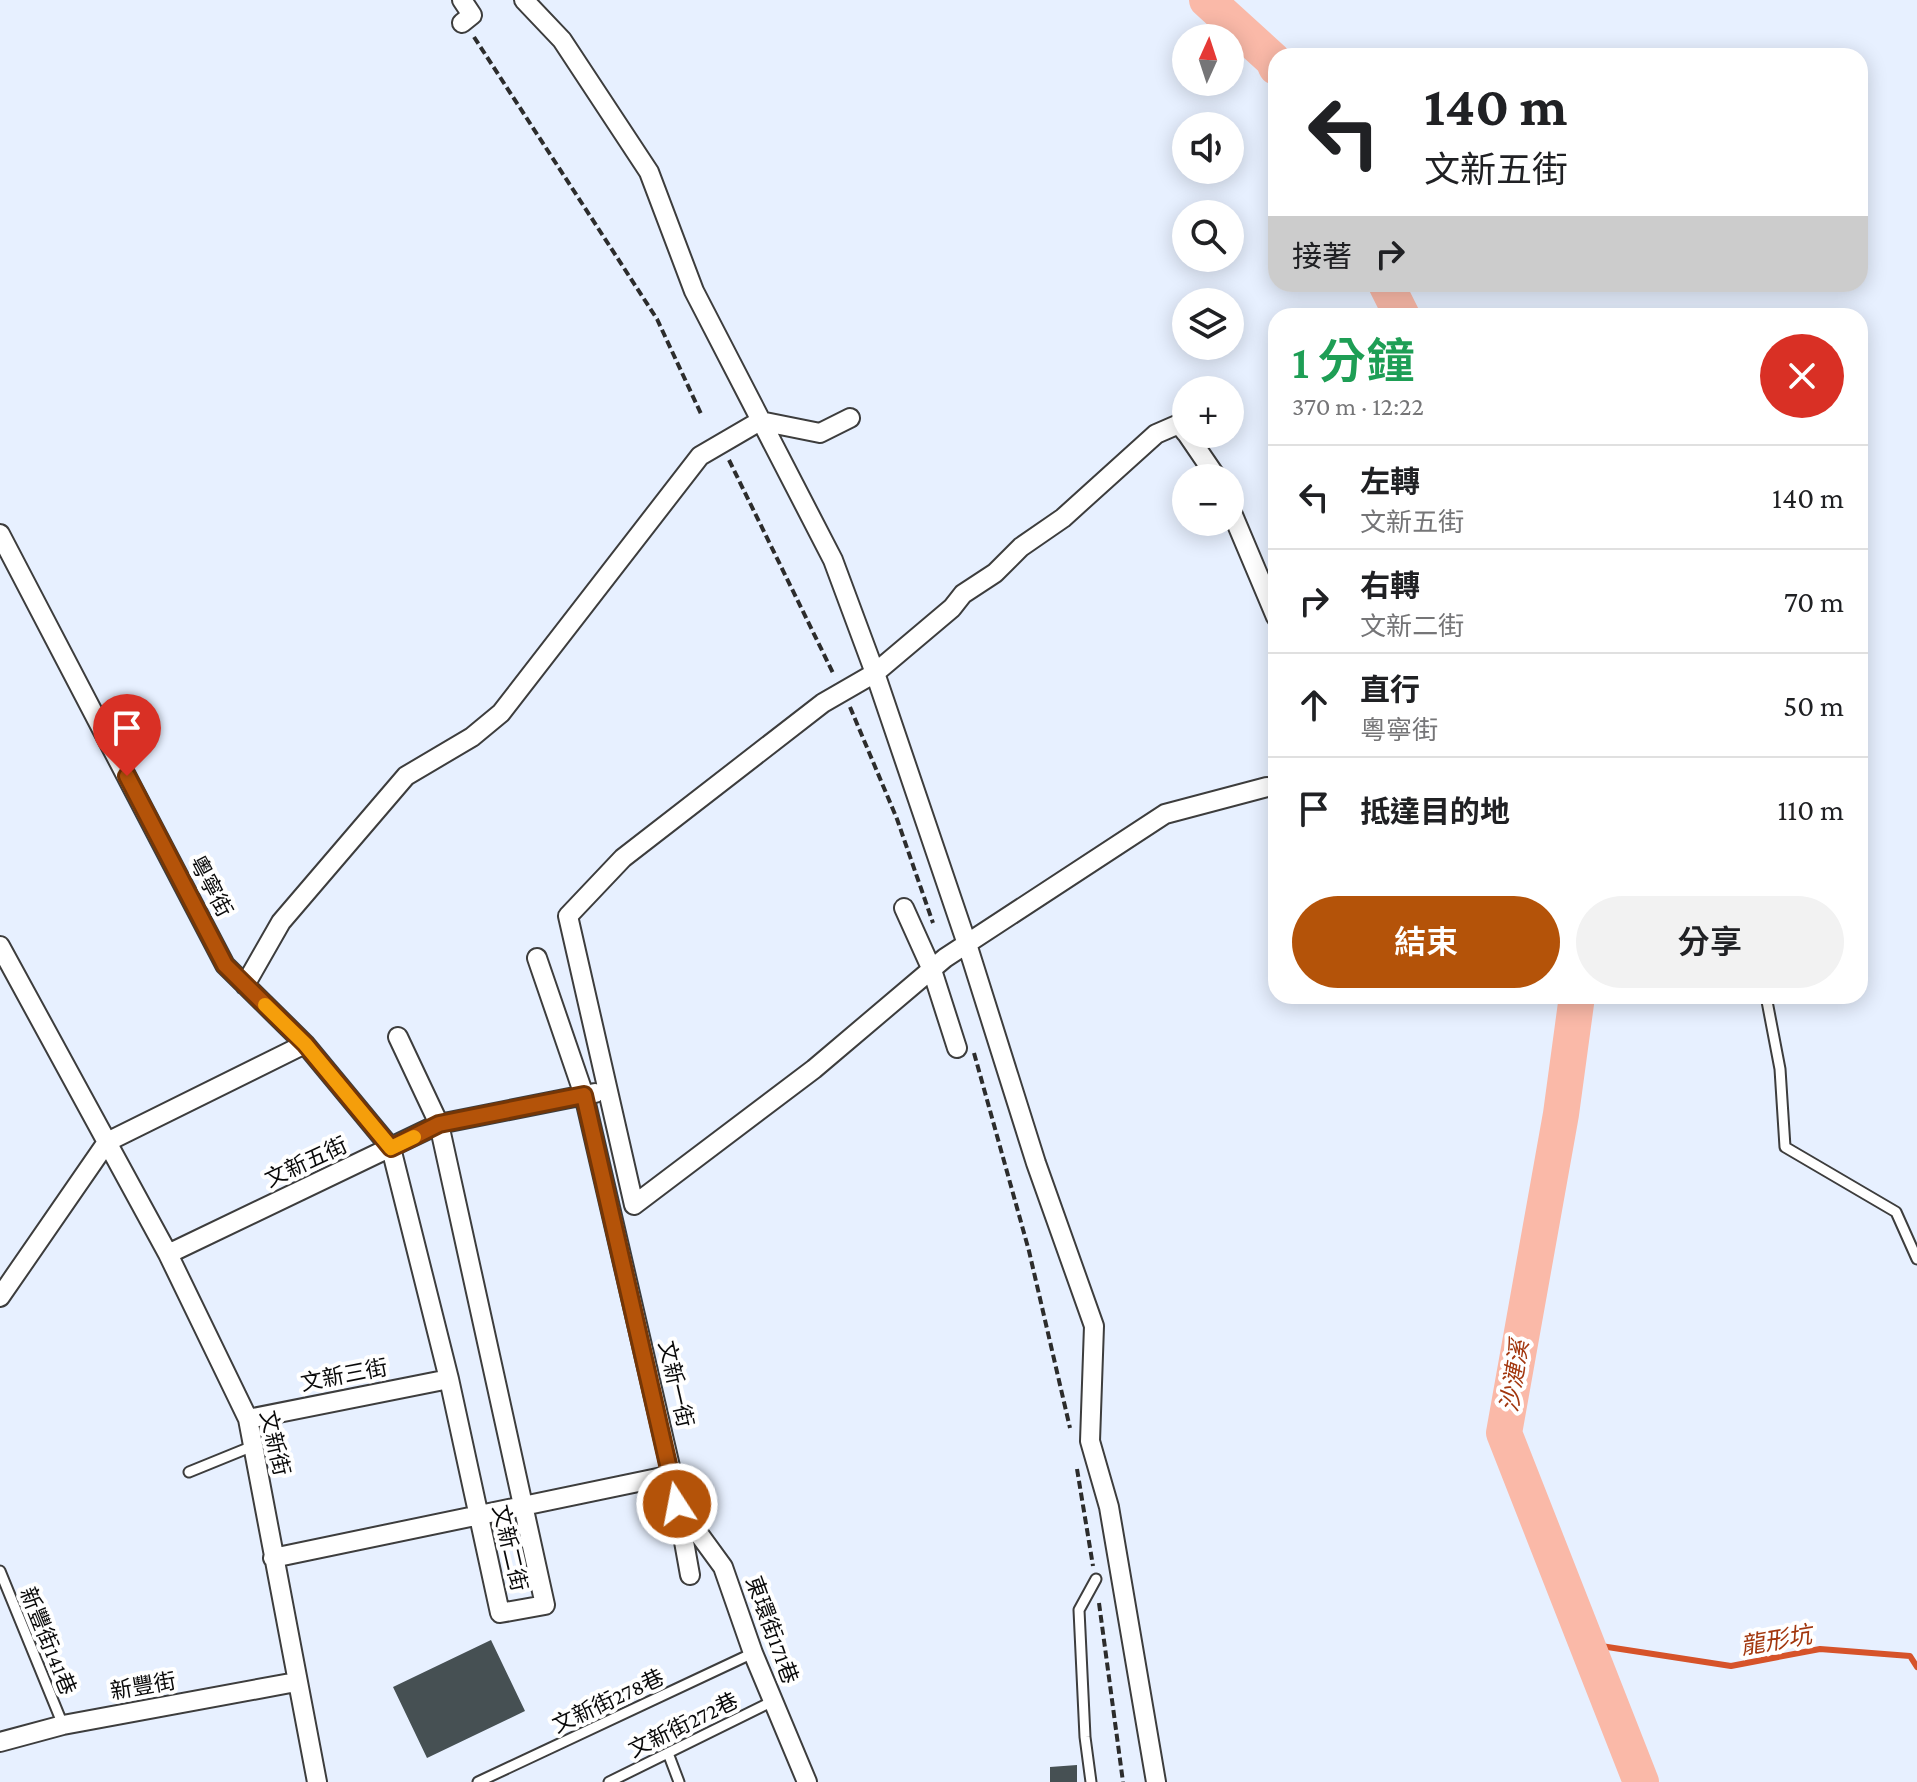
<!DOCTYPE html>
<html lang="zh-TW">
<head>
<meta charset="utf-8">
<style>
	body { margin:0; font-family:"Crimson Pro","Noto Sans TC",serif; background:#f2f2f2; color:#202124; height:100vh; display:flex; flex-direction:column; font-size:30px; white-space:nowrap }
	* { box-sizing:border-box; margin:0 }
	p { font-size:26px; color:#757577 }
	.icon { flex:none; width:44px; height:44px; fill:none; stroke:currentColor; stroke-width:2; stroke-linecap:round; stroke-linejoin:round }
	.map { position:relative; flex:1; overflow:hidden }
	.sheet { position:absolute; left:1268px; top:308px; width:600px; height:696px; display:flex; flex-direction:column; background:#fff; border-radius:24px; box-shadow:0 4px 20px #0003 }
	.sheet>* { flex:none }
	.hud { position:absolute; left:1268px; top:48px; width:600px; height:244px; border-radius:24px; box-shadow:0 4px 20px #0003; background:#fff; color:#202124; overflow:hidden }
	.needle { width:52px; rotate:3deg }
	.buttons { position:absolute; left:1172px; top:24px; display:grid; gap:16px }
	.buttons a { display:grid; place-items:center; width:72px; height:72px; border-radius:50%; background:#fff; box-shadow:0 4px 20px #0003; font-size:40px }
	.pin { position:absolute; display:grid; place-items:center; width:68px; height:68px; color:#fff; margin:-82px -34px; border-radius:50% 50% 50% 0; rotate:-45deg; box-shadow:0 0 8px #0007 }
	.pin .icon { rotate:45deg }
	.me { position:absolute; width:88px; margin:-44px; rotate:349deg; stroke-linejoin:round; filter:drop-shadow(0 0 6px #0008) }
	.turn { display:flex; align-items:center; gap:28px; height:168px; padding:0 24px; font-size:36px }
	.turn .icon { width:104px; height:104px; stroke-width:2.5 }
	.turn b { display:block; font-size:56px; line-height:68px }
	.then { display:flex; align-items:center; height:76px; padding:0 24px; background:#0003; gap:16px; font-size:30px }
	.round { display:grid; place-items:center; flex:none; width:84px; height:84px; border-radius:42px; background:#f2f2f2 }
	.overview { display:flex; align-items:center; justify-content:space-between; height:136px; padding:0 24px }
	h1 { font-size:48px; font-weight:600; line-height:60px; color:#1e9e55 }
	.primary-button { display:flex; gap:16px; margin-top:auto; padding:16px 24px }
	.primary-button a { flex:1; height:92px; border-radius:48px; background:#b45309; color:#fff; font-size:32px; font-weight:600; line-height:92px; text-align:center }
	.primary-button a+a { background:#f2f2f2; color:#202124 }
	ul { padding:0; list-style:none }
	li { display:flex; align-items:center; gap:24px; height:104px; padding:0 24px; border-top:2px solid #e0e0e0 }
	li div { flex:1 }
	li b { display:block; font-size:30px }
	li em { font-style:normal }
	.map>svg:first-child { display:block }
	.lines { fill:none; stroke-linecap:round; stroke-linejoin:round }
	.stream { stroke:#d6532a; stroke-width:6 }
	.river { stroke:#fab9a8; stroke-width:36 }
	.building { fill:#465053 }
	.lane-casing { stroke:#3d3d3d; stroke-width:13 }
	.street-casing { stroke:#3d3d3d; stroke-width:22 }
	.path { stroke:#2c2c2c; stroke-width:4; stroke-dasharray:8 4; stroke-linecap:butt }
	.lane { stroke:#fff; stroke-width:9 }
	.street { stroke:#fff; stroke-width:18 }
	.route-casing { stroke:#753606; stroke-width:20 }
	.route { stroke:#b45309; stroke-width:14 }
	.slow { stroke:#f59e0b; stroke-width:14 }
	.labels { text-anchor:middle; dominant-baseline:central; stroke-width:8; stroke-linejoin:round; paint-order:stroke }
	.street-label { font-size:22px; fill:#0a0a0a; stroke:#fff }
	.water-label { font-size:24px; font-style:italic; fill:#a2360d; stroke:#fff }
</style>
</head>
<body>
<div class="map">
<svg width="1917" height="1782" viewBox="0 0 1917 1782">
	<rect width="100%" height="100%" fill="#e7f0ff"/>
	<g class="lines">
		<path class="stream" d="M1588,1644L1731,1666L1820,1649L1910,1656L1917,1667"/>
		<path class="river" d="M1207,0L1273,60L1276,67
			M1386,284L1402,316
			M1577,996L1561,1114L1504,1433L1641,1782"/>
	</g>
	<path class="building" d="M491,1640L525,1711L427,1758L393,1687Z
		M1077,1765V1782H1050V1767Z"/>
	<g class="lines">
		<defs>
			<path id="lane" d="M1766,996L1780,1069L1785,1147L1896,1212L1917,1259
				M189,1472L253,1446
				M0,1571L63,1725
				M668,1753L679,1782
				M478,1782L753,1653
				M609,1782L773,1701
				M1091,1782L1085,1737L1079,1610L1096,1579"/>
			<path id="street" d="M462,0L472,15L462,23
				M524,0L562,40L649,172L694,291L833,560L875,673L967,944L1036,1163L1094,1326L1090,1441L1109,1507L1156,1782
				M1186,433L1179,424L1156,434L1063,518L1021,547L995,573L963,594L952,608L875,673L823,703L623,858L568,916L634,1205L814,1069L945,958L1165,814L1267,787
				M1187,434L1217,478
				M1230,508L1276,617
				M0,534L225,965L305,1044L107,1142L0,1297
				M904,908L932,970L957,1048
				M0,946L168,1254L248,1419L317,1782
				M245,985L281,922L406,776L472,737L501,713L700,456L760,421L820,433L850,418
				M305,1044L391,1148L449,1379L500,1613L545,1605L439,1124L398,1037
				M168,1254L439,1124L595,1093
				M248,1419L449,1379
				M672,1475L690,1575
				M677,1504L723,1567L753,1653L807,1782
				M273,1558L672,1475L584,1095L537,958
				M0,1742L63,1725L296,1682"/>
		</defs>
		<use href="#lane" class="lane-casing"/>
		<use href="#street" class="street-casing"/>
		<path class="path" d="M474,37L657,319L702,416
			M729,460L834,675
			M850,707L897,819L933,923
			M974,1053L1029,1251L1070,1428
			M1077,1469L1093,1566
			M1099,1603L1123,1782"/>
		<use href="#lane" class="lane"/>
		<use href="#street" class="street"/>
	</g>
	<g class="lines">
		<defs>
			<path id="route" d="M127,776L225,965L305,1044L391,1148L439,1124L584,1095L677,1504"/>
		</defs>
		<use href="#route" class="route-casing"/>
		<use href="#route" class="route"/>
		<path class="slow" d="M265,1005L305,1044L391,1148L414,1137"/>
	</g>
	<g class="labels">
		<g class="street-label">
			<text transform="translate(211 886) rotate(62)">粵寧街</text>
			<text transform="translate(306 1162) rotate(-25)">文新五街</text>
			<text transform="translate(344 1375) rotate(-11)">文新三街</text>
			<text transform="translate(676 1384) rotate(77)">文新一街</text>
			<text transform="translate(275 1443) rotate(77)">文新街</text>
			<text transform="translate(510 1548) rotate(77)">文新二街</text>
			<text transform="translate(772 1630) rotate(70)">東環街171巷</text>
			<text transform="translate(48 1641) rotate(68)">新豐街141巷</text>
			<text transform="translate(143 1686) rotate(-10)">新豐街</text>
			<text transform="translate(608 1701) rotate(-25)">文新街278巷</text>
			<text transform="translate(683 1725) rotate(-26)">文新街272巷</text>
		</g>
		<g class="water-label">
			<text transform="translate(1514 1376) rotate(-81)">沙漣溪</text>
			<text transform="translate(1776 1640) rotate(-10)">龍形坑</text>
		</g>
	</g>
</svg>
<div class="buttons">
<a><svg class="needle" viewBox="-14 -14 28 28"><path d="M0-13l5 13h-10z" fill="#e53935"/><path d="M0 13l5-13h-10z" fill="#757577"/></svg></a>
<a><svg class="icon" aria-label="sound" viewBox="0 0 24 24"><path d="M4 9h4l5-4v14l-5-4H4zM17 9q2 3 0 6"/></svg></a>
<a><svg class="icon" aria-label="search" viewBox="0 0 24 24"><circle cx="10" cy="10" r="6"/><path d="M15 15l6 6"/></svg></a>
<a><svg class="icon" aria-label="layers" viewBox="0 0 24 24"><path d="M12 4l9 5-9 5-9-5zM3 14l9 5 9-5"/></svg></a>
<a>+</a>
<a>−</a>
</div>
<div class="pin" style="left:127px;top:776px;background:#d93025"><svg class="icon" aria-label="arrive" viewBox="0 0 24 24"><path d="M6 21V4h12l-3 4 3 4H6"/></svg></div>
<svg class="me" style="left:677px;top:1504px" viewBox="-20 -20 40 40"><circle r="17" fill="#b45309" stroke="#fff" stroke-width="3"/><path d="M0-11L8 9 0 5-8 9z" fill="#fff"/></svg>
<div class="hud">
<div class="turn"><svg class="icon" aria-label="left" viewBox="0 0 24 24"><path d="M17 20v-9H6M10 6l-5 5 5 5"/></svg><div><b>140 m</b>文新五街</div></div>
<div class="then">接著<svg class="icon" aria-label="right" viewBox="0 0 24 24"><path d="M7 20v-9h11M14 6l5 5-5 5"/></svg></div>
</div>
<section class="sheet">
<div class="overview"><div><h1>1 分鐘</h1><p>370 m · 12:22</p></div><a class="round" style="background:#d93025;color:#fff"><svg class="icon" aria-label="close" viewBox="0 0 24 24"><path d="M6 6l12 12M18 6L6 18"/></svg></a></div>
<ul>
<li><svg class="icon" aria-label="left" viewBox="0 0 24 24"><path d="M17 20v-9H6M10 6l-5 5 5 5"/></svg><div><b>左轉</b><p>文新五街</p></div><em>140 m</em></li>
<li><svg class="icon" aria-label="right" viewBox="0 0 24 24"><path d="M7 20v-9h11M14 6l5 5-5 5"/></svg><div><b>右轉</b><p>文新二街</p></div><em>70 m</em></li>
<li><svg class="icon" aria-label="ahead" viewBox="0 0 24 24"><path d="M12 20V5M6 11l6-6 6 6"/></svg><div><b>直行</b><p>粵寧街</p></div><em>50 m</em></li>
<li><svg class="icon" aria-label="arrive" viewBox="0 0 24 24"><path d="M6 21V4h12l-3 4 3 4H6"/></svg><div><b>抵達目的地</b></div><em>110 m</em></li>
</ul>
<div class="primary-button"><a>結束</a><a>分享</a></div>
</section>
</div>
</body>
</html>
